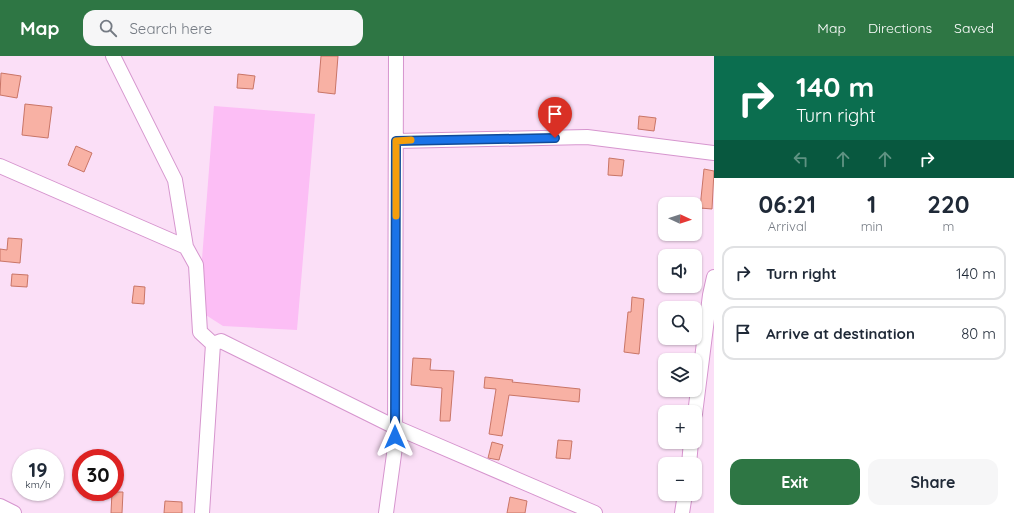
<!DOCTYPE html>
<html lang="en">
<head>
<meta charset="utf-8">
<style>
	body { margin:0; font-family:Quicksand,sans-serif; background:#f6f6f7; color:#1f2937; height:100vh; display:flex; flex-direction:column; font-size:15px; white-space:nowrap }
	* { box-sizing:border-box; margin:0 }
	p { font-size:13px; color:#747a83 }
	.icon { flex:none; width:22px; height:22px; fill:none; stroke:currentColor; stroke-width:2; stroke-linecap:round; stroke-linejoin:round }
	.map { position:relative; flex:1; overflow:hidden }
	.side { display:flex; flex-direction:column; background:#fff; width:300px }
	.side>* { flex:none }
	.top-card { background:#0b6e4f; color:#fff; overflow:hidden }
	.needle { width:26px; rotate:93deg }
	.tools { position:absolute; left:658px; top:141px; display:grid; gap:8px }
	.tools a { display:grid; place-items:center; width:44px; height:44px; border-radius:8px; background:#fff; box-shadow:0 1px 3px #0004; font-size:20px }
	.speed { position:absolute; left:12px; top:393px; display:flex; gap:8px; font-size:20px; font-weight:700; text-align:center }
	.speed>* { display:grid; place-content:center; width:52px; height:52px; border-radius:50%; background:#fff; box-shadow:0 1px 3px #0004; line-height:1 }
	.speed small { font-size:10px; font-weight:400 }
	.speed .limit { border:6px solid #d22; background:#fff; color:#111 }
	.pin { position:absolute; display:grid; place-items:center; width:34px; height:34px; color:#fff; margin:-41px -17px; border-radius:50% 50% 50% 0; rotate:-45deg; box-shadow:0 0 4px #0007 }
	.pin .icon { rotate:45deg }
	.me { position:absolute; width:44px; margin:-22px; rotate:0deg; stroke-linejoin:round; filter:drop-shadow(0 0 3px #0008) }
	.turn { display:flex; align-items:center; gap:14px; height:84px; padding:0 16px; font-size:18px }
	.turn .icon { width:52px; height:52px; stroke-width:2.5 }
	.turn b { display:block; font-size:28px; line-height:34px }
	.lanes { display:flex; align-items:center; height:38px; padding:0 16px; background:#0003; justify-content:center; gap:20px; direction:ltr }
	.lanes .off { opacity:.35 }
	.eta { display:flex; justify-content:space-evenly; align-items:center; height:68px; text-align:center }
	.eta b { font-size:24px; font-weight:700; line-height:28px }
	.button { display:flex; gap:8px; margin-top:auto; padding:8px 16px }
	.button a { flex:1; height:46px; border-radius:12px; background:#2e7644; color:#fff; font-size:16px; font-weight:700; line-height:46px; text-align:center }
	.button a+a { background:#f6f6f7; color:#1f2937 }
	ul { padding:0; list-style:none }
	li { display:flex; align-items:center; gap:12px; height:54px; margin:0 8px 6px; padding:0 8px; border:2px solid #e0e1e3; border-radius:12px }
	li div { flex:1 }
	li b { display:block; font-size:15px }
	li em { font-style:normal }
	header { display:flex; align-items:center; gap:24px; box-sizing:border-box; height:56px; padding:0 20px; background:#2e7644; color:#fff }
	header strong { font-size:19px }
	nav { display:flex; gap:22px; margin-inline-start:auto; font-size:14px }
	.search { width:280px; height:36px; background:#f6f6f7; display:flex; align-items:center; gap:10px; box-sizing:border-box; padding:0 14px; border-radius:12px; color:#747a83; font-size:15px }
	main { display:flex; flex:1; min-height:0 }
	.map>svg:first-child { display:block }
	.green { fill:#fcbef5 }
	.building { fill:#f8b1a4; stroke:#c97567 }
	.lines { fill:none; stroke-linecap:round; stroke-linejoin:round }
	.minor-casing { stroke:#d695ce; stroke-width:16 }
	.minor { stroke:#fff; stroke-width:14 }
	.route-casing { stroke:#114b97; stroke-width:10 }
	.route { stroke:#1a73e8; stroke-width:7 }
	.slow { stroke:#f59e0b; stroke-width:7 }
</style>
</head>
<body>
<header>
<strong>Map</strong>
<div class="search"><svg class="icon" aria-label="search" viewBox="0 0 24 24"><circle cx="10" cy="10" r="6"/><path d="M15 15l6 6"/></svg>Search here</div>
<nav><a>Map</a><a>Directions</a><a>Saved</a></nav>
</header>
<main>
<div class="map">
<svg width="714" height="457" viewBox="0 0 714 457">
	<rect width="100%" height="100%" fill="#fbdff7"/>
	<path class="green" d="M214,50L315,58L297,274L223,270L198,254Z"/>
	<path class="building" d="M321,0H338L335,38L318,36Z
		M1,17L21,20L17,42L0,39Z
		M238,18L255,20L253,33L237,32Z
		M25,48L52,51L48,82L22,79Z
		M639,60L656,62L654,75L638,73Z
		M76,90L92,97L84,116L68,109Z
		M609,102L624,104L622,120L608,119Z
		M704,113L714,115L712,153L700,152Z
		M8,182L22,183L20,207L0,205V193L7,194Z
		M12,218L28,219L27,231L11,230Z
		M134,230L145,231L144,248L132,247Z
		M632,241L644,243L639,298L624,296L628,256H631Z
		M413,302L431,303L430,314L454,315L450,365H440L442,332L411,329Z
		M485,321L513,324L512,326L580,333L579,346L509,339L502,380L489,378L496,333L484,332Z
		M558,384L572,385L570,403L556,402Z
		M492,386L503,389L499,404L488,402Z
		M112,436H123L122,457H111Z
		M510,441L527,445L525,457H507Z
		M165,445L182,446V457H164Z"/>
	<g class="lines">
		<defs>
			<path id="minor" d="M113,0L175,124L186,191L196,209L200,276L213,288
				M396,85L587,81L714,97
				M0,110L186,191
				M695,358L710,239L714,221
				M689,408L691,386
				M0,450L14,457
				M202,457L213,288L221,285L395,371L595,457
				M386,457L395,391L396,0
				M682,457L685,438"/>
		</defs>
		<use href="#minor" class="minor-casing"/>
		<use href="#minor" class="minor"/>
	</g>
	<g class="lines">
		<defs>
			<path id="route" d="M395,381L396,85L555,82"/>
		</defs>
		<use href="#route" class="route-casing"/>
		<use href="#route" class="route"/>
		<path class="slow" d="M396,160V85L411,84"/>
	</g>
</svg>
<div class="tools">
<a><svg class="needle" viewBox="-14 -14 28 28"><path d="M0-13l5 13h-10z" fill="#e53935"/><path d="M0 13l5-13h-10z" fill="#747a83"/></svg></a>
<a><svg class="icon" aria-label="sound" viewBox="0 0 24 24"><path d="M4 9h4l5-4v14l-5-4H4zM17 9q2 3 0 6"/></svg></a>
<a><svg class="icon" aria-label="search" viewBox="0 0 24 24"><circle cx="10" cy="10" r="6"/><path d="M15 15l6 6"/></svg></a>
<a><svg class="icon" aria-label="layers" viewBox="0 0 24 24"><path d="M12 4l9 5-9 5-9-5zM3 14l9 5 9-5"/></svg></a>
<a>+</a>
<a>−</a>
</div>
<div class="speed"><div>19<small>km/h</small></div><div class="limit">30</div></div>
<div class="pin" style="left:555px;top:82px;background:#d93025"><svg class="icon" aria-label="arrive" viewBox="0 0 24 24"><path d="M6 21V4h12l-3 4 3 4H6"/></svg></div>
<svg class="me" style="left:395px;top:381px" viewBox="-20 -20 40 40"><path d="M0-17L14 15 0 8-14 15z" fill="#1a73e8" stroke="#fff" stroke-width="4"/></svg>
</div>
<section class="side">
<div class="top-card">
<div class="turn"><svg class="icon" aria-label="right" viewBox="0 0 24 24"><path d="M7 20v-9h11M14 6l5 5-5 5"/></svg><div><b>140 m</b>Turn right</div></div>
<div class="lanes"><svg class="icon off" aria-label="left" viewBox="0 0 24 24"><path d="M17 20v-9H6M10 6l-5 5 5 5"/></svg><svg class="icon off" aria-label="ahead" viewBox="0 0 24 24"><path d="M12 20V5M6 11l6-6 6 6"/></svg><svg class="icon off" aria-label="ahead" viewBox="0 0 24 24"><path d="M12 20V5M6 11l6-6 6 6"/></svg><svg class="icon" aria-label="right" viewBox="0 0 24 24"><path d="M7 20v-9h11M14 6l5 5-5 5"/></svg></div>
</div>
<div class="eta">
<div><b>06:21</b><p>Arrival</p></div>
<div><b>1</b><p>min</p></div>
<div><b>220</b><p>m</p></div>
</div>
<ul>
<li><svg class="icon" aria-label="right" viewBox="0 0 24 24"><path d="M7 20v-9h11M14 6l5 5-5 5"/></svg><div><b>Turn right</b></div><em>140 m</em></li>
<li><svg class="icon" aria-label="arrive" viewBox="0 0 24 24"><path d="M6 21V4h12l-3 4 3 4H6"/></svg><div><b>Arrive at destination</b></div><em>80 m</em></li>
</ul>
<div class="button"><a>Exit</a><a>Share</a></div>
</section>
</main>
</body>
</html>
